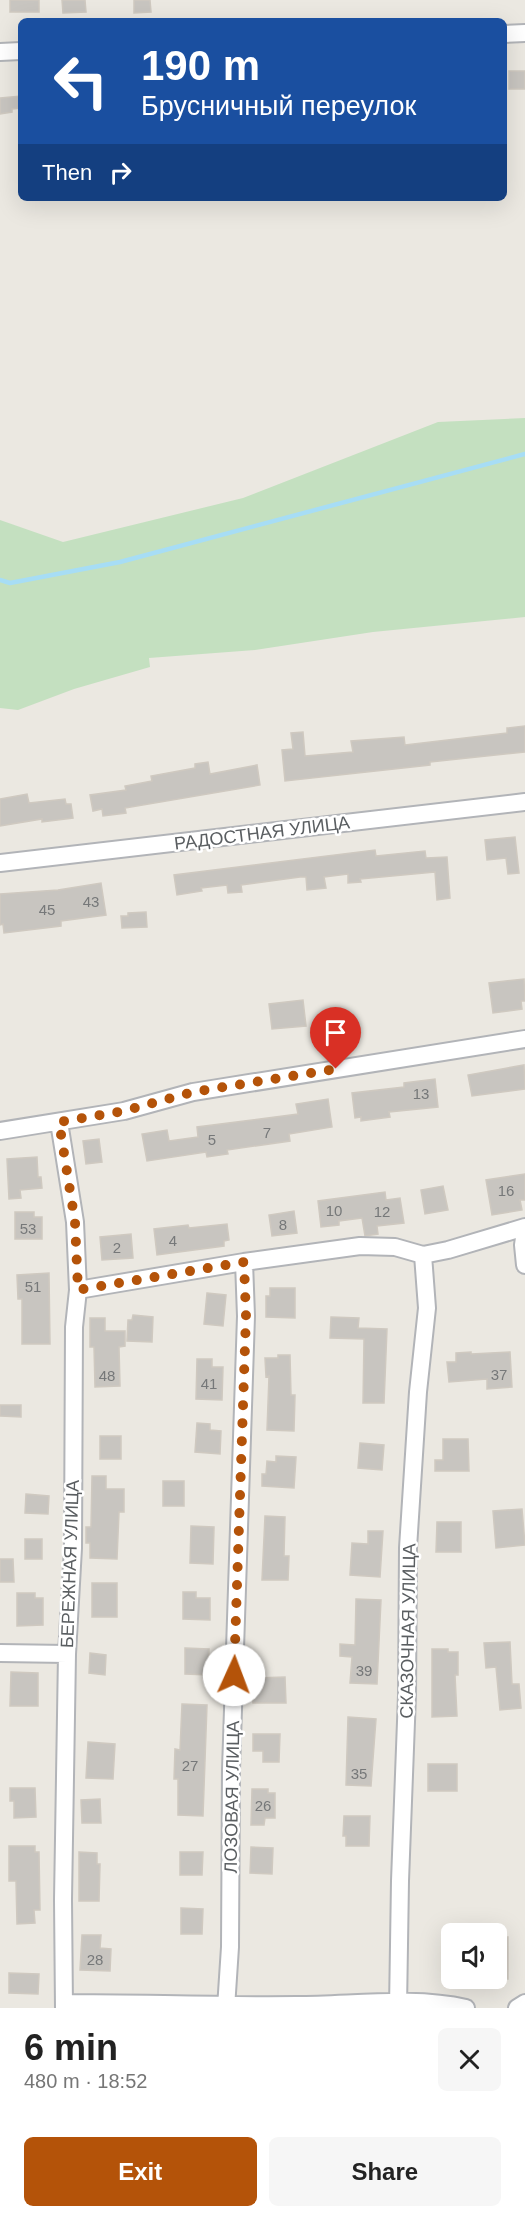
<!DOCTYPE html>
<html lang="en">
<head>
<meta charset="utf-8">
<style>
	body { margin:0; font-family:Helvetica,sans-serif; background:#f6f6f6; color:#222; height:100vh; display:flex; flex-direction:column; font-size:22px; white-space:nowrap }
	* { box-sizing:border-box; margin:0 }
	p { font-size:20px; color:#767676 }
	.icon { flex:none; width:33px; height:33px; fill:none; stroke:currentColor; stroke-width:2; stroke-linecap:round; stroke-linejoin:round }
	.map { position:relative; height:2008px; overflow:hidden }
	.side { display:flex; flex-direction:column; background:#fff; flex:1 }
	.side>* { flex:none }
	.hud { position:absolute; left:18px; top:18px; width:489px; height:183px; border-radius:9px; box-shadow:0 6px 24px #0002; background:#1a4fa0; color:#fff; overflow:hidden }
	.tools { position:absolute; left:441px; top:1923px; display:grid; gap:12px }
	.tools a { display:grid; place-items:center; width:66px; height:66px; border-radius:9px; background:#fff; box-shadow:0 6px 24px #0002; font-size:30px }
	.pin { position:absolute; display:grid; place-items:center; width:51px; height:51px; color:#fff; margin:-62px -26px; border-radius:50% 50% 50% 0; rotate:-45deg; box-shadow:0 0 6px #0007 }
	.pin .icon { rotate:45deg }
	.me { position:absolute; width:66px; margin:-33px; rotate:2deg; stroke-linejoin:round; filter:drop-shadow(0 0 4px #0008) }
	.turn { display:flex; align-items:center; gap:21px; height:126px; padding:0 24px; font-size:27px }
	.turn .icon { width:78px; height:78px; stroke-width:2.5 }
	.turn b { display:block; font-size:42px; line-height:51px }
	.then { display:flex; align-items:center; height:57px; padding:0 24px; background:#0003; gap:12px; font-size:22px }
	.round { display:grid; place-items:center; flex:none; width:63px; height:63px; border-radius:9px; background:#f6f6f6 }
	.summary { display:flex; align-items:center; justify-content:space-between; height:102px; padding:0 24px }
	h1 { font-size:36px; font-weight:800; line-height:45px }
	.button { display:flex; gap:12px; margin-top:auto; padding:12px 24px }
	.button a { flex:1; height:69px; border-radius:9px; background:#b45309; color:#fff; font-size:24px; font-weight:800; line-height:69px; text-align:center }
	.button a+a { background:#f6f6f6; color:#222 }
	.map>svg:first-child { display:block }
	.green { fill:#c4e0c0 }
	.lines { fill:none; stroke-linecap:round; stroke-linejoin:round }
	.stream { stroke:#a7ddf5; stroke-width:4.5 }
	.building { fill:#c8c5c0; stroke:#cfc9c0; stroke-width:1.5 }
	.minor-casing { stroke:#b2b4b8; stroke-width:20 }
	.minor { stroke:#fff; stroke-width:16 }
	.route { stroke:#b45309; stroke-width:10; stroke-dasharray:0 18 }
	.labels { text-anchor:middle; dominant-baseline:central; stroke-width:5; stroke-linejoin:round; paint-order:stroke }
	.number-label { font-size:15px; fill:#767879 }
	.street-label { font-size:18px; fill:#5a5e61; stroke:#fff }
</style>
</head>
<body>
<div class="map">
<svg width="525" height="2008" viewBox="0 0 525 2008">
	<rect width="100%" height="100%" fill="#ebe8e1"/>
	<path class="green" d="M525,418V617L373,632L255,650L149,658L150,667L74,689L18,710L0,708V520L63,542L243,498L438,422Z"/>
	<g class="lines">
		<path class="stream" d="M0,580L10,583L120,562L525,454"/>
	</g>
	<path class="building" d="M10,0H39V12H10Z
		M62,0H85L86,12L63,13Z
		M134,0H150L151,12L134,13Z
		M509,71H525V89H509Z
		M21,96V108L12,109V112L0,114V98Z
		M525,726V752L430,762V765L285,781L282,750L293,749L291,733L303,732L305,756L353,752L351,741L404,737L405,745L507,733V728Z
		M208,762L210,774L257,765L260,785L125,808L126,813L103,816L102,809L93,811L90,795L126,790L125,786L152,781L151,776L195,768V764Z
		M27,794L29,803L65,799L66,804H71L73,818L42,822V819L0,826V799Z
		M515,837L519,873L508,874L506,858L487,860L485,840Z
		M375,850L376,856L425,851L426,858L447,857L450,898L437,900L435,872L360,879L361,882L348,883V874L324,877L326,888L307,890L306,877H300L241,885L242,892L228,893L227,885L201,888L202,891L177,895L174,875Z
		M101,883L106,915L61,921V926L4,933L3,924L0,925V894L58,890Z
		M146,912L147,927L122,928L121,916H128V913Z
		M524,979L525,1001H521L522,1009L493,1013L489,983Z
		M303,1000L306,1026L272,1029L269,1004Z
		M524,1065L525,1089L472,1096L468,1075Z
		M435,1079L438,1107L389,1112L390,1117L361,1121V1117L355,1118L352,1093L404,1087V1083Z
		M328,1099L332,1127L289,1134L290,1141L227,1150L228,1154L207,1157L206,1152L147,1161L142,1134L167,1130L169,1141L198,1137L197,1127L298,1114L296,1104Z
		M99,1139L102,1162L86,1164L83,1141Z
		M37,1157L38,1177H41L42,1188L20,1190L21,1198L9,1199L7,1159Z
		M525,1174V1200H520L522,1210L492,1215L486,1180Z
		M443,1186L448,1210L425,1214L421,1190Z
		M385,1192L386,1200L400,1198L404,1223L377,1226L378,1234L365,1236L362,1218L339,1221V1225L321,1227L318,1201Z
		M294,1211L297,1233L272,1236L269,1215Z
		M15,1212H34V1217H42V1239H15Z
		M227,1224L229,1240L224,1241V1246L157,1255L154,1229L188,1225L189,1228Z
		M131,1234L133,1258L102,1260L100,1237Z
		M49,1273L50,1344H22V1299H18L17,1275Z
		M270,1288H295V1318L266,1317V1296H270Z
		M207,1293L226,1295L223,1326L204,1324Z
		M133,1315L153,1317L152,1342L127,1341L128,1320H132Z
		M331,1317L359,1318L358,1328L387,1329L384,1403H363L364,1339L330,1338Z
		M90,1318H105V1331H125V1346L119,1347L120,1386L95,1387L94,1347H90Z
		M471,1352V1354L510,1352L512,1387L487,1389V1379L449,1382L447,1362H456V1353Z
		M278,1355H290L291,1395H295L294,1431L267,1430L269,1376L266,1377L265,1358H278Z
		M197,1359H212V1367H223L222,1400L196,1399Z
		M0,1405H21V1417L0,1416Z
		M197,1423L210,1424V1430L221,1431L220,1454L195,1452Z
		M100,1436H121V1459H100Z
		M443,1439H468L469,1471H435V1460H443Z
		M360,1443L384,1445L382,1470L358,1468Z
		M276,1456L296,1457L294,1488L262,1486V1474H266L267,1461L276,1462Z
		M92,1476H106V1489H124V1512H119L117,1559L90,1558V1543H86V1527H91Z
		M163,1481H184V1506H163Z
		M26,1494L49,1496L48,1514L25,1513Z
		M522,1509L525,1545L496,1548L493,1511Z
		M265,1516L285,1517L284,1556H289L288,1580H262Z
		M437,1522H461V1552H436Z
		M191,1526L214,1527L213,1564L190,1563Z
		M368,1531H383L380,1577L350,1575L352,1543L368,1544Z
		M25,1539H42V1559H25Z
		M0,1559H13L14,1582H0Z
		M92,1583H117V1617H92Z
		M183,1592H196V1598H210V1620L183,1619Z
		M17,1593H35V1598H43V1625L17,1626Z
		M356,1599L381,1600L377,1684L350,1683L352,1657L340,1656V1644L355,1645Z
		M510,1642L512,1684H519L521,1708L500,1710L496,1667L486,1668L484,1643Z
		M185,1648L209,1649L208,1675L185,1674Z
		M432,1649H448V1652H458V1675H455L457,1716L432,1717Z
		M90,1653L106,1655L105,1675L89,1673Z
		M11,1672L38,1673V1706H10Z
		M285,1677L286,1703H253L252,1678Z
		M182,1704L207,1705L203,1816L178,1815V1779H174L175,1749L180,1750Z
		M348,1717L376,1719L371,1786L346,1785Z
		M253,1734H280L279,1762H263V1751H253Z
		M88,1742L115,1744L113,1779L86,1778Z
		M428,1764H457V1791H428Z
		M10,1788H35L36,1817L14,1818V1801H10Z
		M252,1789H268V1793H275V1818H265L264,1825H251Z
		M100,1799L101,1823H82L81,1800Z
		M344,1816H370L369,1846H346V1836H343Z
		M9,1846H35V1852H39L40,1910H34L35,1923L17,1924L16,1881H9Z
		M251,1847L273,1848L272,1874L250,1873Z
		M79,1852L97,1853V1864H100L99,1901H79Z
		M180,1852H203L202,1875H180Z
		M181,1908L203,1909L202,1934H181Z
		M82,1935H101L100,1948L111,1949L110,1971L80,1970Z
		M496,1937H508V1979H496Z
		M9,1973L39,1974L38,1994L9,1993Z"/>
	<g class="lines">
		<defs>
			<path id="minor" d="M504,34L525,33
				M0,52L21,51
				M0,863L525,802
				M59,1122L75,1222L78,1290L74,1327L73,1548L67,1654L63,1900L64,2008
				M0,1131L124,1111L193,1092L525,1039
				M525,1231L523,1245L525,1265
				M78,1290L244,1262L360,1246L395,1247L423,1255L448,1250L525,1227
				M0,1653L67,1654
				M64,2003C142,2003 219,2006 297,2005C352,2005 413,1996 466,2008
				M226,2008L230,1947L231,1770L246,1316L244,1262
				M398,2008L400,1881L407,1695L408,1548L418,1392L427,1308L423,1255
				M517,2008L525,2003"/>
		</defs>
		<use href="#minor" class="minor-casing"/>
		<use href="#minor" class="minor"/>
	</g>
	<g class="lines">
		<path class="route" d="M234,1675L246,1316L244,1262L78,1290L75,1222L59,1122L124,1111L193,1092L336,1069"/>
	</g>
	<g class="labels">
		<g class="number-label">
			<text x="91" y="901">43</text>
			<text x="47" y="909">45</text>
			<text x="421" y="1093">13</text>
			<text x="267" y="1132">7</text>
			<text x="212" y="1139">5</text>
			<text x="506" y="1190">16</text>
			<text x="334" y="1210">10</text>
			<text x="382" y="1211">12</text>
			<text x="283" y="1224">8</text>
			<text x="28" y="1228">53</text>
			<text x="173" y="1240">4</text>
			<text x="117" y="1247">2</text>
			<text x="33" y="1286">51</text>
			<text x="499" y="1374">37</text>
			<text x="107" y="1375">48</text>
			<text x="209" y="1383">41</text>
			<text x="364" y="1670">39</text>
			<text x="190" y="1765">27</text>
			<text x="359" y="1773">35</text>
			<text x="263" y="1805">26</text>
			<text x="95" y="1959">28</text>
		</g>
		<g class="street-label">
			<text transform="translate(262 833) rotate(-7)">РАДОСТНАЯ УЛИЦА</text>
			<text transform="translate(70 1564) rotate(-88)">БЕРЕЖНАЯ УЛИЦА</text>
			<text transform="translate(408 1631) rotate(-89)">СКАЗОЧНАЯ УЛИЦА</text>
			<text transform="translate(232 1797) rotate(-89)">ЛОЗОВАЯ УЛИЦА</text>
		</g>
	</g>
</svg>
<div class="tools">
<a><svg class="icon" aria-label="sound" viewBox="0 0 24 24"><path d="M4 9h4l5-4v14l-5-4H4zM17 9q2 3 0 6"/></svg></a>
</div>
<div class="pin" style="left:336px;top:1069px;background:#d93025"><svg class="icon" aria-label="arrive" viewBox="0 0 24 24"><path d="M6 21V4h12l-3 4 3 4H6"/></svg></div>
<svg class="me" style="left:234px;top:1675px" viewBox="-20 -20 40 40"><circle r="19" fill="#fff"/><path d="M0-13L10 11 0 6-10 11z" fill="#b45309"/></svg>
<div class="hud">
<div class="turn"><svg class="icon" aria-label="left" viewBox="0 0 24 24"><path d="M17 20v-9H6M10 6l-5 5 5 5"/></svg><div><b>190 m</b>Брусничный переулок</div></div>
<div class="then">Then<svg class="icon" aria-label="right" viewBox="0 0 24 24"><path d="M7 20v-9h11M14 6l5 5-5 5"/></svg></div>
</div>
</div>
<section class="side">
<div class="summary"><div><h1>6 min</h1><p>480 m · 18:52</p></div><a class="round"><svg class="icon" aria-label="close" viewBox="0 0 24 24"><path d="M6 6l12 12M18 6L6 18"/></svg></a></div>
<div class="button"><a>Exit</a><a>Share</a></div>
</section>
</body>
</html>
